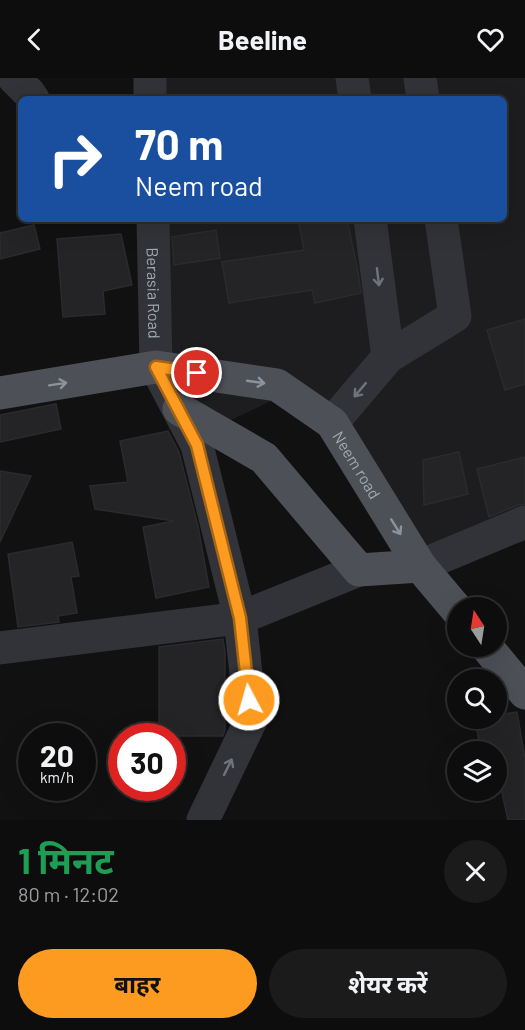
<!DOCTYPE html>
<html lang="hi">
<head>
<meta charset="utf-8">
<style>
	body { margin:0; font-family:Barlow,"Noto Sans Devanagari",sans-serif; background:#1b1b1c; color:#f1f3f6; height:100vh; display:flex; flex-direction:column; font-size:22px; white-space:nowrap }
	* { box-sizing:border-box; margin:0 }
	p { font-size:20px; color:#9a9c9e }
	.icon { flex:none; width:33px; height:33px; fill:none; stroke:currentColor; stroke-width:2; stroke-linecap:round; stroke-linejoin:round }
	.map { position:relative; height:742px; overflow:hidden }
	.side { display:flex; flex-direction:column; background:#0d0d0e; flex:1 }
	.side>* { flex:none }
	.hud { position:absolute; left:18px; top:18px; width:489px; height:126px; border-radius:9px; box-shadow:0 6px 24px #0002,0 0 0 2px #2d2d2e; background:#1a4fa0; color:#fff; overflow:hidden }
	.needle { width:39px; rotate:348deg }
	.fabs { position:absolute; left:447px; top:519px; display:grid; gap:12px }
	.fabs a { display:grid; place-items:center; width:60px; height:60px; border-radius:50%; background:#0d0d0e; box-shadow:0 6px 24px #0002,0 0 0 2px #2d2d2e; font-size:30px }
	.speed { position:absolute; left:18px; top:645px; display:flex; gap:12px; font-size:30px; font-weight:700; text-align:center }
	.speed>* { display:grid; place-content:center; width:78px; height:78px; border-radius:50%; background:#0d0d0e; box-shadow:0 6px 24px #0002,0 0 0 2px #2d2d2e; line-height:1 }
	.speed small { font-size:15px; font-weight:400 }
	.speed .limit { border:9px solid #d22; background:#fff; color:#111 }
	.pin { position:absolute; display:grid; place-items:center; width:51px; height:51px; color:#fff; margin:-26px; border:3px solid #fff; border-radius:50%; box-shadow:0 2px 6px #0007 }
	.me { position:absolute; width:66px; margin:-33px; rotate:354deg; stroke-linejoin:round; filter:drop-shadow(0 0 4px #0008) }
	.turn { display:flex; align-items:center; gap:21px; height:126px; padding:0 18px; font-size:27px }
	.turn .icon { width:78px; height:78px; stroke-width:2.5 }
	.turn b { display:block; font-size:42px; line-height:51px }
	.round { display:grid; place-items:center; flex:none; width:63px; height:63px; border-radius:32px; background:#1b1b1c }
	.head { display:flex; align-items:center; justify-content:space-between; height:102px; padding:0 18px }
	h1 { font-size:36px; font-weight:700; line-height:45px; color:#1e9e55 }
	.button { display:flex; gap:12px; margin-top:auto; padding:12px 18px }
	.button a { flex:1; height:69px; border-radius:36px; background:#fc9b1f; color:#111; font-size:24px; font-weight:700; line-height:69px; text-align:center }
	.button a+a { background:#1b1b1c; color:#f1f3f6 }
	header { display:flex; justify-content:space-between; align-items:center; height:78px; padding:0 18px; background:#0d0d0e; font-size:27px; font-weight:700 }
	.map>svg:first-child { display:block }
	.built { fill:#1d1d1f }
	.building { fill:#242426; stroke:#2b2b2f; stroke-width:1.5 }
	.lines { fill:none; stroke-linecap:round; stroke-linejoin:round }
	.minor { stroke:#323338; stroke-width:33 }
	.major { stroke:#4d5057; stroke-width:33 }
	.oneway { stroke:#6f747c }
	.oneway2 { stroke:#8c939d }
	.route-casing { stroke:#a46514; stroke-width:15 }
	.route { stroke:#fc9b1f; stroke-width:10 }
	.labels { text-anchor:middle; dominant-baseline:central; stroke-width:6; stroke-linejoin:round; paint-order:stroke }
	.street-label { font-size:16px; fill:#a1a9b4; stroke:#0c0c0d }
</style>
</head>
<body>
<header><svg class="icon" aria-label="back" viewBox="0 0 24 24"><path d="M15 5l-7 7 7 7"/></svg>Beeline<svg class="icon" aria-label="heart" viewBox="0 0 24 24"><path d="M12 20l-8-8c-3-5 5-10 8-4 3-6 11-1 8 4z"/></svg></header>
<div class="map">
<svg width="525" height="742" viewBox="0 0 525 742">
	<rect width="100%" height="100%" fill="#111112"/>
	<path class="built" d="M150,0H525V463L424,486L288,315L191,361L156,289L153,141H504V21H150Z"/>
	<path class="building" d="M298,141H347L358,194L361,215L315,225L312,212L229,225L222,184L304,172Z
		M34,147L40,171L0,181V155Z
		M216,152L220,180L174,187L172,159Z
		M121,156L132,207L103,213L105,236L63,239L57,161Z
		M525,241V306L505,312L487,252Z
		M56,326L61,351L0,364V337Z
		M168,353L179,374L198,448L209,509L156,520L143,449L174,443L95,431L90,408L128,404L120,363Z
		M459,374L468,416L424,427L423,382Z
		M525,379V426L518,427L489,439L477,391Z
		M0,393L31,398L0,464Z
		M72,464L79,498L71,499L77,535L58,538L59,544L18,549L8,476Z
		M223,561L225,574V652L223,658H159V569Z
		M517,634L525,681V742H508L496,688V674H481L475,641L496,640V637Z"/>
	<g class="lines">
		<g class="minor">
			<path d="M14,0L29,15L33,21"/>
			<path d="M150,0V21"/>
			<path d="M352,0L355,21"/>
			<path d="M420,0L423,21"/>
			<path id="s1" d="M153,141L156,289L197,367L240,540L251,642L203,742"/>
			<path d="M370,141L388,279"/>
			<path d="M332,345L388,279L455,238L441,141"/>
			<path d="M420,488L525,444"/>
			<path d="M0,570L240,540L359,492"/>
		</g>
		<g class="major">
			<path id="s2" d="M0,315L156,289L277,307L332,345L420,488L458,533"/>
			<path d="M179,331L264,380L359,492L420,488"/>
			<path d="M486,568L525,615"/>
		</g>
	</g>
	<defs><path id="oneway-shaft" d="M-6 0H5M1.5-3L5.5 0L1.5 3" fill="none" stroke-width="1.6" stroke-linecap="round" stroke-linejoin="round" transform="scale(1.5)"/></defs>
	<g class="oneway">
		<use href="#oneway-shaft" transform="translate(378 199) rotate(83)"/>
		<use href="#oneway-shaft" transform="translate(360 312) rotate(130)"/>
		<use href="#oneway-shaft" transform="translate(228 689) rotate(-64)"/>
	</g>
	<g class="oneway2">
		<use href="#oneway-shaft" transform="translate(256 304) rotate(8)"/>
		<use href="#oneway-shaft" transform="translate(58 306) rotate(-9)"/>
		<use href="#oneway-shaft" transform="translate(396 449) rotate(58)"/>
	</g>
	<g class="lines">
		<defs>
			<path id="route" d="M197,295L156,289L197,367L240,540L249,622"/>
		</defs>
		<use href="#route" class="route-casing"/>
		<use href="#route" class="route"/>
	</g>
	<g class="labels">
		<g class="street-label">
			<text stroke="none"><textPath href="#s1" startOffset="74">Berasia Road</textPath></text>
			<text stroke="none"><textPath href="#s2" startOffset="396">Neem road</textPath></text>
		</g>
	</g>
</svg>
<div class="fabs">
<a><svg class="needle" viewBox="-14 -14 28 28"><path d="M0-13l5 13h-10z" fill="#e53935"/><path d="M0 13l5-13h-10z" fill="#9a9c9e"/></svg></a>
<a><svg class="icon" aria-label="search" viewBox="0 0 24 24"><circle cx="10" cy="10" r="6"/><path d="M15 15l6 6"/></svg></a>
<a><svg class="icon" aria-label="layers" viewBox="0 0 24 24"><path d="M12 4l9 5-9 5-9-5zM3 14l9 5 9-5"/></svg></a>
</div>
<div class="speed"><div>20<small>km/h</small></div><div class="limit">30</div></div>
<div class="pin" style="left:197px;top:295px;background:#d93025"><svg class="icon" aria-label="arrive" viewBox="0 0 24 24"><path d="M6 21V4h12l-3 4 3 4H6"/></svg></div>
<svg class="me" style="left:249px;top:622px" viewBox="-20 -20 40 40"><circle r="17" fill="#fc9b1f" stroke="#fff" stroke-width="3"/><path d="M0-11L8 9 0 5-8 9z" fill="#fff"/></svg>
<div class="hud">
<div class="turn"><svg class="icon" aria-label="right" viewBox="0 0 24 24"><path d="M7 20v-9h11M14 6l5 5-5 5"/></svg><div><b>70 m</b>Neem road</div></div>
</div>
</div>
<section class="side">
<div class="head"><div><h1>1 मिनट</h1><p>80 m · 12:02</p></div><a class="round"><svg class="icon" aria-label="close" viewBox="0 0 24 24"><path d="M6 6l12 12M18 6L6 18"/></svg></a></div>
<div class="button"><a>बाहर</a><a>शेयर करें</a></div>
</section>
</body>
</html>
